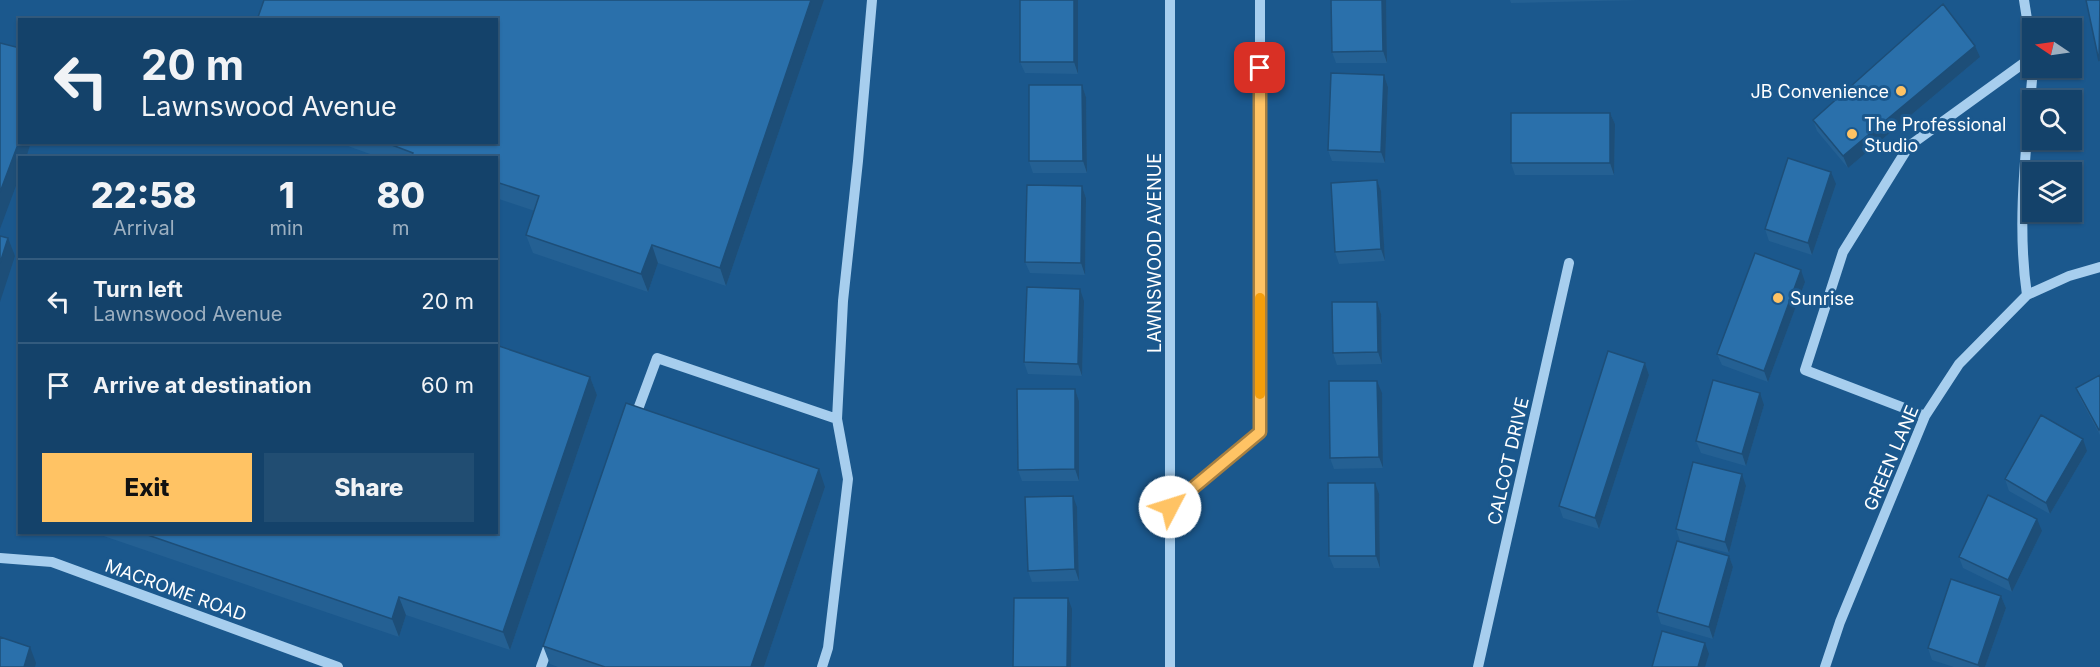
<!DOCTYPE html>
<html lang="en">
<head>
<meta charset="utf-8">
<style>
	body { margin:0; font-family:Inter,sans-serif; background:#214d72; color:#f1f3f6; height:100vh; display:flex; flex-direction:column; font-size:22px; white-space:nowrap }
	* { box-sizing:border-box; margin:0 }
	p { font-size:20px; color:#9db0c1 }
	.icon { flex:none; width:33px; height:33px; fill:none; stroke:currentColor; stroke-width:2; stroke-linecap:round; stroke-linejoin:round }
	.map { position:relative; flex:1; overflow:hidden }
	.drawer { position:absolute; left:18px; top:156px; width:480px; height:378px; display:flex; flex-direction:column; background:#14426a; border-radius:0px; box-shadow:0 2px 4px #0004,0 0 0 2px #335b7e }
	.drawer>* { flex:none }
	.banner { position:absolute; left:18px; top:18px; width:480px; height:126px; border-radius:0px; box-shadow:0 2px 4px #0004,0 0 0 2px #335b7e; background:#14426a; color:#f1f3f6; overflow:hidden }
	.needle { width:39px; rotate:283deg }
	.controls { position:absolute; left:2022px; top:18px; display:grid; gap:12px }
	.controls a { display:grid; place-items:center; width:60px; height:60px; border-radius:0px; background:#14426a; box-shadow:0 2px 4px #0004,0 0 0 2px #335b7e; font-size:30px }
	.pin { position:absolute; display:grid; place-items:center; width:51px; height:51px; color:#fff; margin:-26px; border-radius:12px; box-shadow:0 3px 9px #0006 }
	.me { position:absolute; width:66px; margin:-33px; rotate:50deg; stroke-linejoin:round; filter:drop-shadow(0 0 4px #0008) }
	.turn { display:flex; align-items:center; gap:21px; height:126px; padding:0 24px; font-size:27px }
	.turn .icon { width:78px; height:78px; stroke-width:2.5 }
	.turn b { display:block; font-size:42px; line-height:51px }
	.eta { display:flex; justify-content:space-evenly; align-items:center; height:102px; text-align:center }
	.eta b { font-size:36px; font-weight:800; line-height:42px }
	.cta { display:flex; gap:12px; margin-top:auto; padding:12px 24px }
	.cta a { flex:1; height:69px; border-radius:0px; background:#ffc364; color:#111; font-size:24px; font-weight:800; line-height:69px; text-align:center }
	.cta a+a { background:#214d72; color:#f1f3f6 }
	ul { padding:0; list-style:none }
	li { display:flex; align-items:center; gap:18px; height:84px; padding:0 24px; border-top:2px solid #335b7e }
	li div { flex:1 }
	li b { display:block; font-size:22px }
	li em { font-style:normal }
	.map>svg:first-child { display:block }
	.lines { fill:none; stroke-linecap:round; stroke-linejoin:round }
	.minor { stroke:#a7ceee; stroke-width:10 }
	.wall { fill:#246093 }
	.shaded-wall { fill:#1d4e78 }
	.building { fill:#2a70ab; stroke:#1d4e78; stroke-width:1.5 }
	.route-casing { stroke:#a67f41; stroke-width:15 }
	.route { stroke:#ffc364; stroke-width:10 }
	.slow { stroke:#f59e0b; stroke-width:10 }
	.poi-dot { fill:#ffc364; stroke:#1b588d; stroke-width:2 }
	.labels { text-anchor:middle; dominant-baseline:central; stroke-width:6; stroke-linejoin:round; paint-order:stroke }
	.poi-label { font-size:18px; fill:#fff; stroke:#1b588d; text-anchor:start }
	.street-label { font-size:18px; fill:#fff; stroke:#1b588d }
</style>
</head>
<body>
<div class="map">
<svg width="2100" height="667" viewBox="0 0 2100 667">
	<rect width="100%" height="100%" fill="#1b588d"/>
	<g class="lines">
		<path class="minor" d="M2024,0L2032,51
			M2027,295C2016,220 2027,143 2033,68
			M1925,416L1805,370L1843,252L1909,146L2032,57
			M634,420L657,358L837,419
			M1170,507L1260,432V0
			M0,558L52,562L338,667
			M541,667L550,642
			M822,667L828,648L848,479L837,419L843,301L858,161L872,0
			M1170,667V0
			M1478,667L1569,263
			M1825,667L1840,622L1925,416L1959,364L2027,295L2069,276L2100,267"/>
	</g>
	<path class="wall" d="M264,0H824L726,286L658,263L648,292L533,253L526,235L535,211L496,198V158H381L337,142H496Z
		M1020,0H1078V74L1025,73L1020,62Z
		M1386,0L1387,63H1336L1332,52Z
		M1510,0H1641L1511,3Z
		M1980,57L1848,168L1817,131L1813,120Z
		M1384,75L1388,87L1385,163L1332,161L1328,150Z
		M1082,85L1086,97L1087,173H1033L1029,161Z
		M1610,113L1615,124L1614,175H1515L1511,163Z
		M1377,180L1381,191L1385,261L1339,264L1335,252Z
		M1836,184L1812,255L1769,241L1765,229Z
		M1082,186L1086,198L1085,275L1030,273L1025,262Z
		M1805,282L1768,382L1722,365L1717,354Z
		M1084,301L1082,376L1028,374L1024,362Z
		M1377,302L1381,314L1382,364L1337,365L1333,353Z
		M1645,363L1649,375L1599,529L1563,518L1559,506Z
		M2100,375V435L2081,400L2076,388Z
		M590,377L597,395L510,650L406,615L399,637L92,532H496Z
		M1075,389L1079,401V481H1022L1018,470Z
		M1382,393L1383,468L1334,469L1330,458Z
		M1764,405L1746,466L1701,453L1696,441Z
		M2087,451L2050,514L2009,491L2005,479Z
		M1746,486L1729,553L1680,541L1676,529Z
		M825,487L764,667H558L550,664L543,646Z
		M1379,494L1380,568H1334L1329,556Z
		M1077,507L1079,581L1032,582L1028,571Z
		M2042,531L2012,592L1963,568L1959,557Z
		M1729,556L1733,567L1713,639L1661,624L1657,612Z
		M2001,596L2006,608L1985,667H1954L1932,660L1928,648Z"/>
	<path class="shaded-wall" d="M811,0H824L726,286L720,268Z
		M1074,0H1078V74L1074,62Z
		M1382,0H1386L1387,63L1383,51Z
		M1975,46L1980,57L1848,168L1843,156Z
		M1384,75L1388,87L1385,163L1381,152Z
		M1082,85L1086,97L1087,173L1083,161Z
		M1610,113L1615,124L1614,175L1610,163Z
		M20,139V142H31L26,158H20V175L0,229V192Z
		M1831,172L1836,184L1812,255L1808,243Z
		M1377,180L1381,191L1385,261L1381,249Z
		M1082,186L1086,198L1085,275L1081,263Z
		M8,238L15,256L0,302V263Z
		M652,245L658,263L648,292L641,274Z
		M1801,270L1805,282L1768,382L1764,371Z
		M1080,289L1084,301L1082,376L1078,364Z
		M1377,302L1381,314L1382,364L1378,352Z
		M1645,363L1649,375L1599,529L1595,518Z
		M590,377L597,395L510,650L503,632Z
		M1377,381L1382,393L1383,468L1379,457Z
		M1075,389L1079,401V481L1075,469Z
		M1760,393L1764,405L1746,466L1742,454Z
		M2083,439L2087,451L2050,514L2046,503Z
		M819,469L825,487L764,667H751Z
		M1742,474L1746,486L1729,553L1725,542Z
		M1375,483L1379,494L1380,568L1376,556Z
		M1073,496L1077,507L1079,581L1075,569Z
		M2037,519L2042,531L2012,592L2008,580Z
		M1729,556L1733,567L1713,639L1709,627Z
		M2001,596L2006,608L1985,667H1979L1978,665Z
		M399,597L406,615L399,637L392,619Z
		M1068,598L1072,609L1071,667H1067Z
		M1705,643L1709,654L1705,667H1698Z
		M30,647L36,663L35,667H24Z"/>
	<path class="building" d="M264,0H811L720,268L652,245L641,274L526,235L539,196L496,182V158H411L413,153L384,142H496V20H257Z
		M1020,0H1074V62H1020Z
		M1331,0H1382L1383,51L1332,52Z
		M2086,0H2100L2099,61Z
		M1943,4L1975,46L1843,156L1813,120Z
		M0,43L20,48V139L0,192Z
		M1331,73L1384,75L1381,152L1328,150Z
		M1029,85H1082L1083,161H1029Z
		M1511,113H1610V163H1511Z
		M1788,158L1831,172L1808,243L1765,229Z
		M1377,180L1381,249L1335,252L1331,183Z
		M1027,185L1082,186L1081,263L1025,262Z
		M0,236L8,238L0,263Z
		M1755,253L1801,270L1764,371L1717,354Z
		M1027,287L1080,289L1078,364L1024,362Z
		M1332,302H1377L1378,352L1333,353Z
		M496,345L590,377L503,632L399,597L392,619L139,532H496Z
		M1608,351L1645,363L1595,518L1559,506Z
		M2100,375V429L2099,430L2076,388Z
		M1713,380L1760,393L1742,454L1696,441Z
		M1329,381H1377L1379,457L1330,458Z
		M1017,389H1075V469L1018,470Z
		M626,403L819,469L751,667H605L543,646Z
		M2041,415L2083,439L2046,503L2005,479Z
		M1693,462L1742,474L1725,542L1676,529Z
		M1328,483H1375L1376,556H1329Z
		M1988,495L2037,519L2008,580L1959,557Z
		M1073,496L1075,569L1028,571L1025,497Z
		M1677,541L1729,556L1709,627L1657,612Z
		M1951,579L2001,596L1978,665L1928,648Z
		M1014,598H1068L1067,667H1013Z
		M1662,631L1705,643L1698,667H1652Z
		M0,637L30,647L24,667H0Z"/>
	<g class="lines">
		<defs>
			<path id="route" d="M1170,507L1260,432V68"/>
		</defs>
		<use href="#route" class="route-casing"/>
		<use href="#route" class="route"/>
		<path class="slow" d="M1260,298V394"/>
	</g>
	<g class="poi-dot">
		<circle cx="1901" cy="91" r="6"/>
		<circle cx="1852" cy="134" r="6"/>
		<circle cx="1778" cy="298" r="6"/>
	</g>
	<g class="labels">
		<g class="poi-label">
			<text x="1889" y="91" text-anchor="end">JB Convenience</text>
			<text x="1864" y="124">The Professional<tspan x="1864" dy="21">Studio</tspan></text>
			<text x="1790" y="298">Sunrise</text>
		</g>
		<g class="street-label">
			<text transform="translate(1154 253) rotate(-90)">LAWNSWOOD AVENUE</text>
			<text transform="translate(1891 458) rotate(-67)">GREEN LANE</text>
			<text transform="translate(1508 461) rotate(-77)">CALCOT DRIVE</text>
			<text transform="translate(176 590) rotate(20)">MACROME ROAD</text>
		</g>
	</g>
</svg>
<div class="controls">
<a><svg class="needle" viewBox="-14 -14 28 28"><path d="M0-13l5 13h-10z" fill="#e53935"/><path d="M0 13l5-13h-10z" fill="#9db0c1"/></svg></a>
<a><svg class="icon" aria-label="search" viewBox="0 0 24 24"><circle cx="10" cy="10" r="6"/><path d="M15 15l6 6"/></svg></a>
<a><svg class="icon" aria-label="layers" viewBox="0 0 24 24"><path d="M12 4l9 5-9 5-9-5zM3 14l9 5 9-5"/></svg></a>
</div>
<div class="pin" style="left:1260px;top:68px;background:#d93025"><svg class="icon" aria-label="arrive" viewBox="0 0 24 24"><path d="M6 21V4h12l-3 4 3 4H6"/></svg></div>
<svg class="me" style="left:1170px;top:507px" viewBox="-20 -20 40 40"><circle r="19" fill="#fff"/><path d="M0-13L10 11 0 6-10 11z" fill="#ffc364"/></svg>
<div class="banner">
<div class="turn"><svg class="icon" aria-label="left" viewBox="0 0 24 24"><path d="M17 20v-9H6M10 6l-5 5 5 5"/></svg><div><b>20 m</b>Lawnswood Avenue</div></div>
</div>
<section class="drawer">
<div class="eta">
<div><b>22:58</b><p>Arrival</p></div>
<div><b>1</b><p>min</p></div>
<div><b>80</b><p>m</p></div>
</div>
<ul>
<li><svg class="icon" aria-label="left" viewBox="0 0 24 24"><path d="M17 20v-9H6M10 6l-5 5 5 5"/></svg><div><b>Turn left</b><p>Lawnswood Avenue</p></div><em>20 m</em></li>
<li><svg class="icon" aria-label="arrive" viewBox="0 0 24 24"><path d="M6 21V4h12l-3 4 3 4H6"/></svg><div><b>Arrive at destination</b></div><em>60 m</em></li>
</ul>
<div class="cta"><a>Exit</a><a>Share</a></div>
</section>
</div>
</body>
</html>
